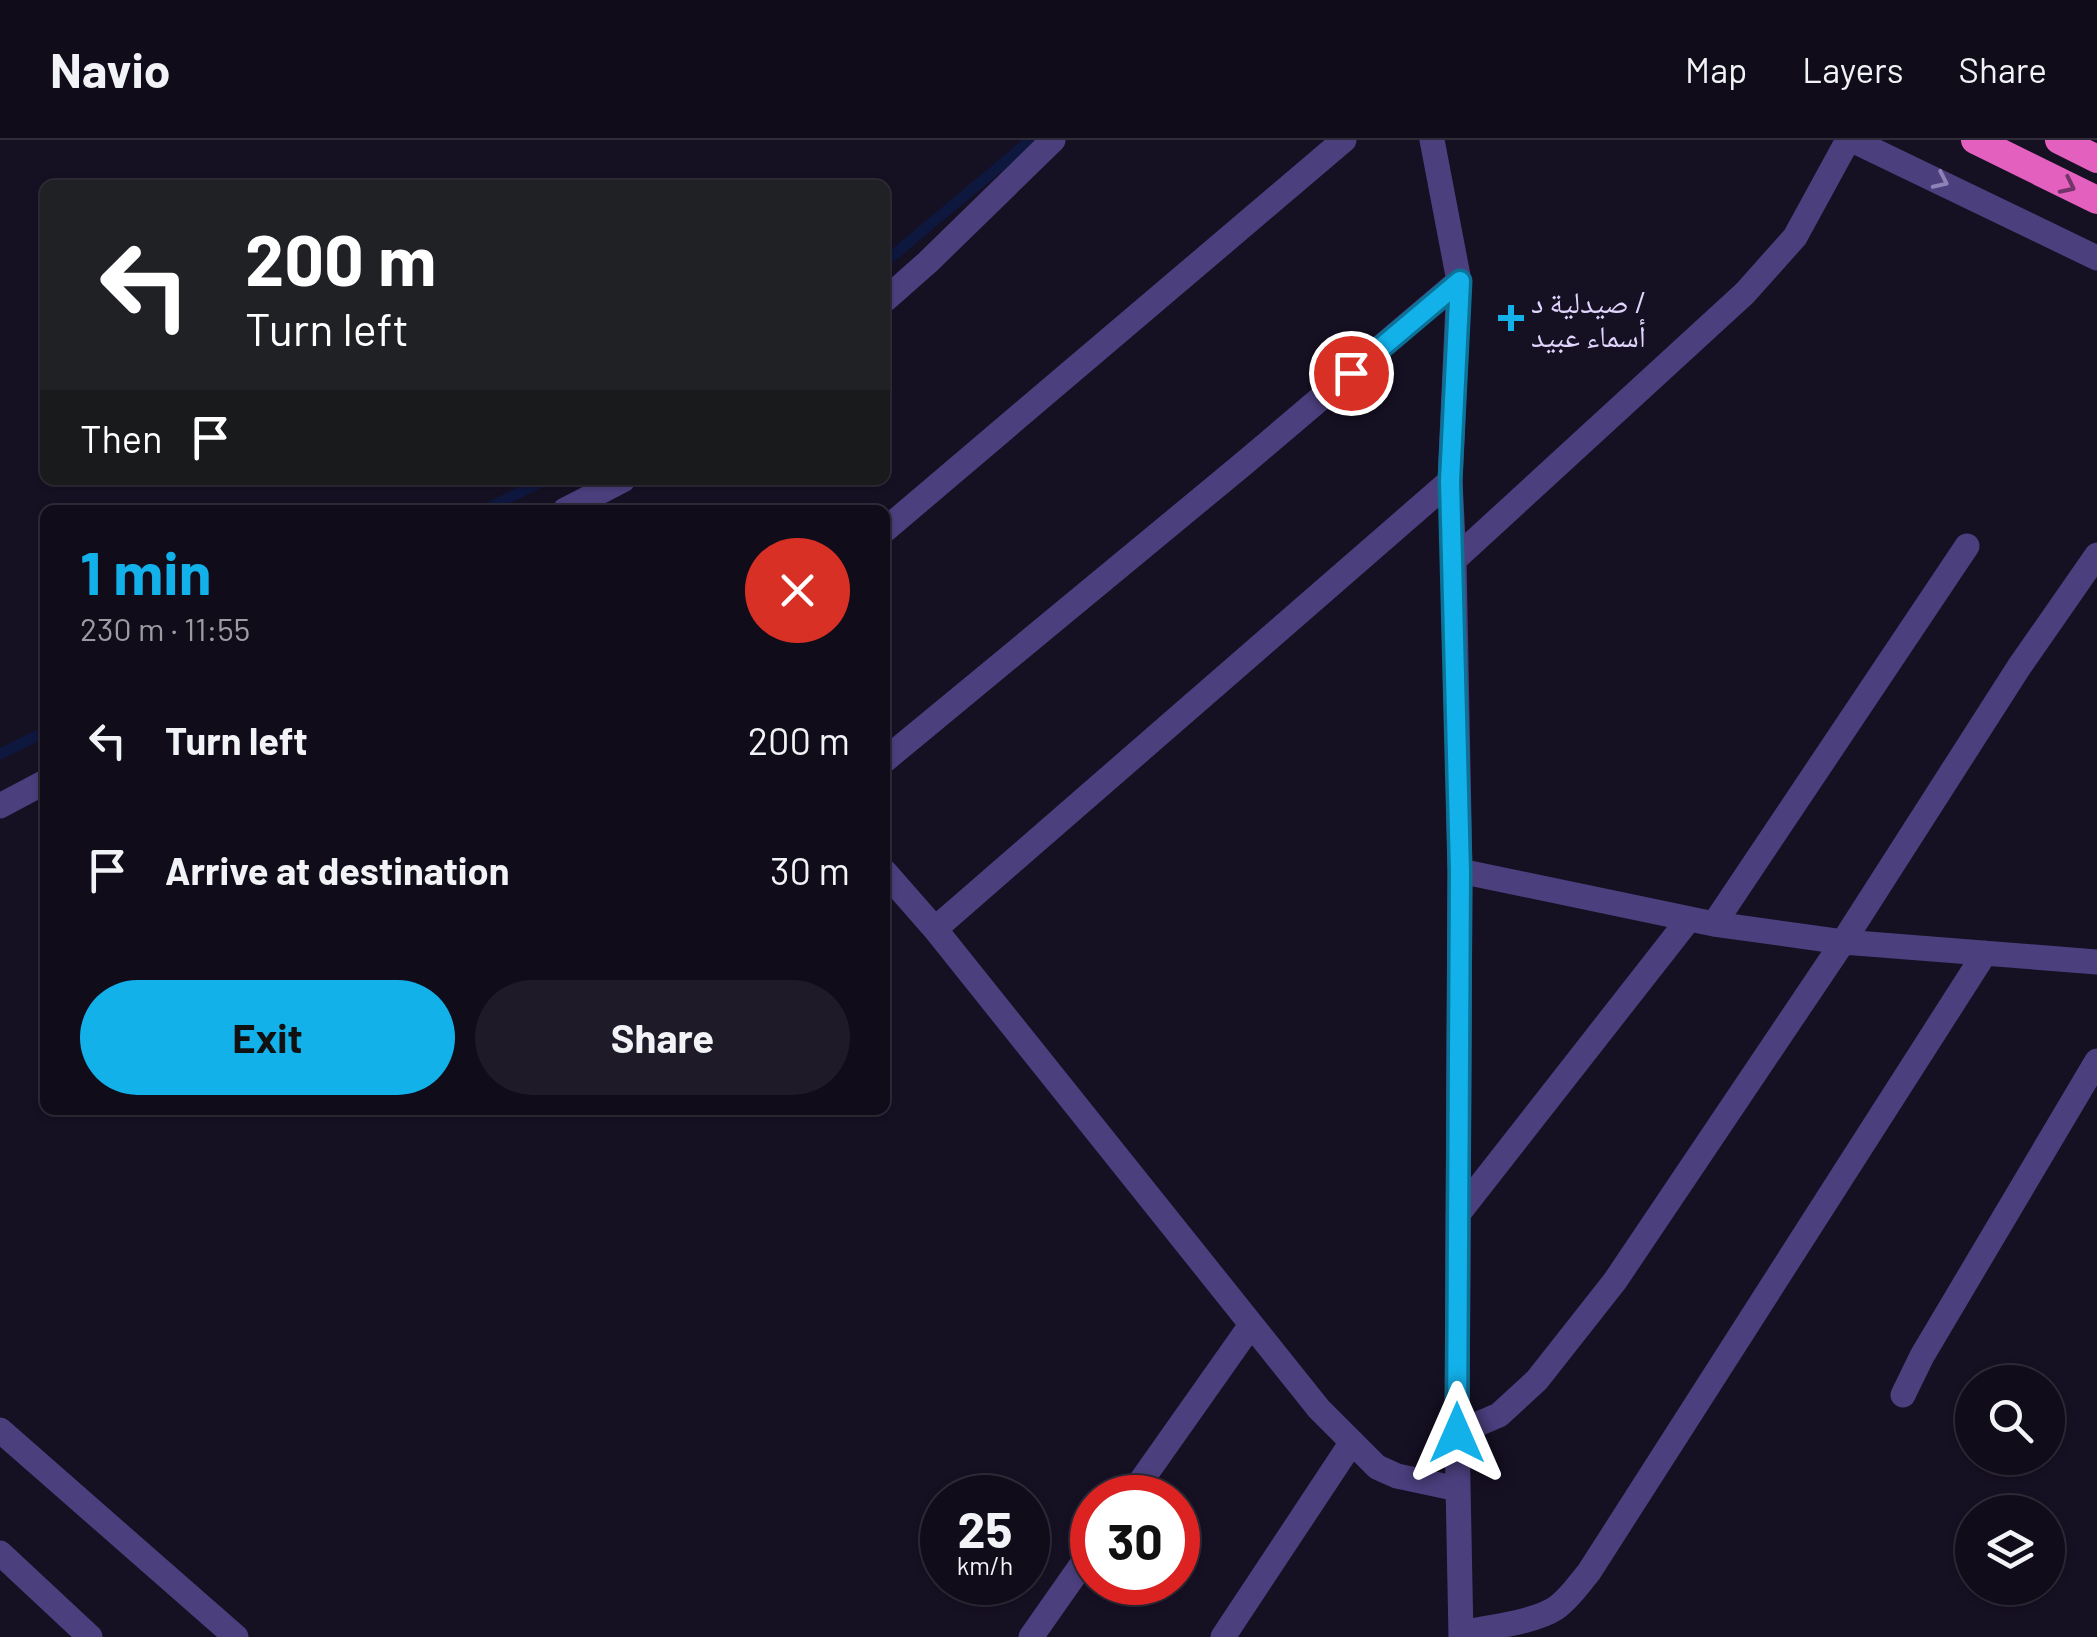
<!DOCTYPE html>
<html lang="en">
<head>
<meta charset="utf-8">
<style>
	body { margin:0; font-family:Barlow,"Noto Naskh Arabic",sans-serif; background:#1e1a27; color:#f1f3f6; height:100vh; display:flex; flex-direction:column; font-size:38px; white-space:nowrap }
	* { box-sizing:border-box; margin:0 }
	p { font-size:32px; color:#9c9ba2 }
	.icon { flex:none; width:55px; height:55px; fill:none; stroke:currentColor; stroke-width:2; stroke-linecap:round; stroke-linejoin:round }
	.map { position:relative; flex:1; overflow:hidden }
	.details { position:absolute; left:40px; top:365px; width:850px; height:610px; display:flex; flex-direction:column; background:#100c1a; border-radius:15px; box-shadow:0 2px 8px #0004,0 0 0 2px #302c39 }
	.details>* { flex:none }
	.banner { position:absolute; left:40px; top:40px; width:850px; height:305px; border-radius:15px; box-shadow:0 2px 8px #0004,0 0 0 2px #302c39; background:#202124; color:#fff; overflow:hidden }
	.controls { position:absolute; left:1955px; top:1225px; display:grid; gap:20px }
	.controls a { display:grid; place-items:center; width:110px; height:110px; border-radius:50%; background:#100c1a; box-shadow:0 2px 8px #0004,0 0 0 2px #302c39; font-size:50px }
	.speed { position:absolute; left:920px; top:1335px; display:flex; gap:20px; font-size:50px; font-weight:700; text-align:center }
	.speed>* { display:grid; place-content:center; width:130px; height:130px; border-radius:50%; background:#100c1a; box-shadow:0 2px 8px #0004,0 0 0 2px #302c39; line-height:1 }
	.speed small { font-size:25px; font-weight:400 }
	.speed .limit { border:15px solid #d22; background:#fff; color:#111 }
	.pin { position:absolute; display:grid; place-items:center; width:85px; height:85px; color:#fff; margin:-42px; border:5px solid #fff; border-radius:50%; box-shadow:0 2px 10px #0007 }
	.me { position:absolute; width:110px; margin:-55px; rotate:0deg; stroke-linejoin:round; filter:drop-shadow(0 0 8px #0008) }
	.turn { display:flex; align-items:center; gap:35px; height:210px; padding:0 40px; font-size:45px }
	.turn .icon { width:130px; height:130px; stroke-width:2.5 }
	.turn b { display:block; font-size:70px; line-height:85px }
	.then { display:flex; align-items:center; height:95px; padding:0 40px; background:#0003; gap:20px; font-size:38px }
	.round { display:grid; place-items:center; flex:none; width:105px; height:105px; border-radius:52px; background:#1e1a27 }
	.overview { display:flex; align-items:center; justify-content:space-between; height:170px; padding:0 40px }
	h1 { font-size:60px; font-weight:700; line-height:75px; color:#13b1ea }
	.cta { display:flex; gap:20px; margin-top:auto; padding:20px 40px }
	.cta a { flex:1; height:115px; border-radius:60px; background:#13b1ea; color:#111; font-size:40px; font-weight:700; line-height:115px; text-align:center }
	.cta a+a { background:#1e1a27; color:#f1f3f6 }
	ul { padding:0; list-style:none }
	li { display:flex; align-items:center; gap:30px; height:130px; padding:0 40px }
	li div { flex:1 }
	li b { display:block; font-size:38px }
	li em { font-style:normal }
	header { display:flex; align-items:center; gap:60px; box-sizing:border-box; height:140px; padding:0 50px; background:#100c1a; border-bottom:2px solid #302c39 }
	header strong { font-size:48px }
	nav { display:flex; gap:55px; margin-inline-start:auto; font-size:35px }
	.map>svg:first-child { display:block }
	.lines { fill:none; stroke-linecap:round; stroke-linejoin:round }
	.stream { stroke:#0e173e; stroke-width:11 }
	.minor { stroke:#4c3f7e; stroke-width:25 }
	.tertiary { stroke:#4c3f7e; stroke-width:25 }
	.trunk { stroke:#e460be; stroke-width:28 }
	.oneway { stroke:#8f82b7 }
	.oneway2 { stroke:#733469 }
	.route-casing { stroke:#0c7398; stroke-width:25 }
	.route { stroke:#13b1ea; stroke-width:18 }
	.poi-dot { fill:#13b1ea; stroke:#161023; stroke-width:4 }
	.labels { text-anchor:middle; dominant-baseline:central; stroke-width:10; stroke-linejoin:round; paint-order:stroke }
	.poi-label { font-size:30px; fill:#e0d5fc; stroke:#161023; text-anchor:start }
</style>
</head>
<body>
<header>
<strong>Navio</strong>
<nav><a>Map</a><a>Layers</a><a>Share</a></nav>
</header>
<div class="map">
<svg width="2097" height="1497" viewBox="0 0 2097 1497">
	<rect width="100%" height="100%" fill="#161023"/>
	<g class="lines">
		<path class="stream" d="M885,122L1031,0
			M485,370L544,340
			M0,614L45,592"/>
		<path class="minor" d="M1432,0L1459,141L1450,341L1454,420L1460,731L1457,1293L1461,1497
			M885,160L928,122L1053,0
			M565,370L623,340
			M885,390L1344,0
			M1454,420L1745,153L1795,97L1848,0
			M885,620L1242,325L1459,141
			M0,666L45,642
			M1460,731L1714,784L1843,802L2097,822
			M885,732L935,789L1319,1269L1377,1327L1397,1336L1458,1349
			M1714,784L1967,406
			M935,789L1450,341
			M1458,1074L1689,779
			M1903,1255L1922,1216L2097,921
			M0,1290L236,1497
			M1457,1293L1499,1275L1537,1240L1615,1141L1843,802L2019,527L2097,415
			M1129,1358L1251,1185
			M0,1413L90,1497
			M1461,1493C1488,1487 1533,1483 1556,1468C1569,1459 1579,1444 1589,1432L1985,813
			M1031,1497L1092,1410
			M1223,1497L1352,1302"/>
		<path class="tertiary" d="M1852,0L2097,118"/>
		<path class="trunk" d="M1975,0L2097,60
			M2059,0L2097,19"/>
	</g>
	<defs><path id="oneway-chevron" d="M-2-3.5L2.5 0L-2 3.5" fill="none" stroke-width="1.6" stroke-linecap="round" stroke-linejoin="round" transform="scale(2.5)"/></defs>
	<use class="oneway" href="#oneway-chevron" transform="translate(1941 41) rotate(25)"/>
	<use class="oneway2" href="#oneway-chevron" transform="translate(2068 46) rotate(26)"/>
	<g class="lines">
		<defs>
			<path id="route" d="M1351,233L1460,141L1450,341L1460,731L1457,1293"/>
		</defs>
		<use href="#route" class="route-casing"/>
		<use href="#route" class="route"/>
	</g>
	<path class="poi-dot" d="M1506 163h10v10h10v10h-10v10h-10v-10h-10v-10h10z"/>
	<g class="labels">
		<g class="poi-label">
			<text x="1531" y="161">صيدلية د /<tspan x="1531" dy="34">أسماء عبيد</tspan></text>
		</g>
	</g>
</svg>
<div class="controls">
<a><svg class="icon" aria-label="search" viewBox="0 0 24 24"><circle cx="10" cy="10" r="6"/><path d="M15 15l6 6"/></svg></a>
<a><svg class="icon" aria-label="layers" viewBox="0 0 24 24"><path d="M12 4l9 5-9 5-9-5zM3 14l9 5 9-5"/></svg></a>
</div>
<div class="speed"><div>25<small>km/h</small></div><div class="limit">30</div></div>
<div class="pin" style="left:1351px;top:233px;background:#d93025"><svg class="icon" aria-label="arrive" viewBox="0 0 24 24"><path d="M6 21V4h12l-3 4 3 4H6"/></svg></div>
<svg class="me" style="left:1457px;top:1293px" viewBox="-20 -20 40 40"><path d="M0-17L14 15 0 8-14 15z" fill="#13b1ea" stroke="#fff" stroke-width="4"/></svg>
<div class="banner">
<div class="turn"><svg class="icon" aria-label="left" viewBox="0 0 24 24"><path d="M17 20v-9H6M10 6l-5 5 5 5"/></svg><div><b>200 m</b>Turn left</div></div>
<div class="then">Then<svg class="icon" aria-label="arrive" viewBox="0 0 24 24"><path d="M6 21V4h12l-3 4 3 4H6"/></svg></div>
</div>
<section class="details">
<div class="overview"><div><h1>1 min</h1><p>230 m · 11:55</p></div><a class="round" style="background:#d93025;color:#fff"><svg class="icon" aria-label="close" viewBox="0 0 24 24"><path d="M6 6l12 12M18 6L6 18"/></svg></a></div>
<ul>
<li><svg class="icon" aria-label="left" viewBox="0 0 24 24"><path d="M17 20v-9H6M10 6l-5 5 5 5"/></svg><div><b>Turn left</b></div><em>200 m</em></li>
<li><svg class="icon" aria-label="arrive" viewBox="0 0 24 24"><path d="M6 21V4h12l-3 4 3 4H6"/></svg><div><b>Arrive at destination</b></div><em>30 m</em></li>
</ul>
<div class="cta"><a>Exit</a><a>Share</a></div>
</section>
</div>
</body>
</html>
